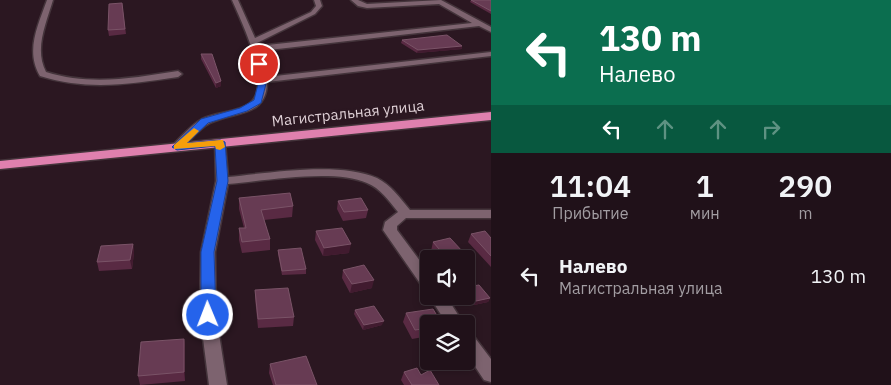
<!DOCTYPE html>
<html lang="ru">
<head>
<meta charset="utf-8">
<style>
	body { margin:0; font-family:"IBM Plex Sans",sans-serif; background:#281a22; color:#f1f3f6; height:100vh; display:flex; flex-direction:column; font-size:19px; white-space:nowrap }
	* { box-sizing:border-box; margin:0 }
	p { font-size:16px; color:#a29da2 }
	.icon { flex:none; width:28px; height:28px; fill:none; stroke:currentColor; stroke-width:2; stroke-linecap:round; stroke-linejoin:round }
	.map { position:relative; flex:1; overflow:hidden }
	.sheet { display:flex; flex-direction:column; background:#201119; width:400px }
	.sheet>* { flex:none }
	.banner { background:#0b6e4f; color:#fff; overflow:hidden }
	.controls { position:absolute; left:420px; top:250px; display:grid; gap:10px }
	.controls a { display:grid; place-items:center; width:55px; height:55px; border-radius:5px; background:#201119; box-shadow:0 2px 8px #0003,0 0 0 1px #3d3138; font-size:25px }
	.pin { position:absolute; display:grid; place-items:center; width:42px; height:42px; color:#fff; margin:-21px; border:2px solid #fff; border-radius:50%; box-shadow:0 1px 5px #0007 }
	.me { position:absolute; width:55px; margin:-28px; rotate:359deg; stroke-linejoin:round; filter:drop-shadow(0 0 4px #0008) }
	.turn { display:flex; align-items:center; gap:18px; height:105px; padding:0 25px; font-size:22px }
	.turn .icon { width:65px; height:65px; stroke-width:2.5 }
	.turn b { display:block; font-size:35px; line-height:42px }
	.lanes { display:flex; align-items:center; height:48px; padding:0 25px; background:#0003; justify-content:center; gap:25px; direction:ltr }
	.lanes .off { opacity:.35 }
	.eta { display:flex; justify-content:space-evenly; align-items:center; height:85px; text-align:center }
	.eta b { font-size:30px; font-weight:600; line-height:35px }
	ul { padding:0; list-style:none }
	li { display:flex; align-items:center; gap:15px; height:75px; padding:0 25px }
	li div { flex:1 }
	li b { display:block; font-size:19px }
	li em { font-style:normal }
	main { display:flex; flex:1; min-height:0 }
	.map>svg:first-child { display:block }
	.lines { fill:none; stroke-linecap:round; stroke-linejoin:round }
	.minor-casing { stroke:#44343b; stroke-width:3 }
	.highway-casing { stroke:#44343b; stroke-width:3 }
	.minor { fill:#7d636f; fill-rule:evenodd }
	.highway { fill:#df80ae; fill-rule:evenodd }
	.wall { fill:#592a43 }
	.shaded-wall { fill:#411b2f }
	.building { fill:#673b53; stroke:#7a5367 }
	.route { fill:#2563eb; stroke:#184099 }
	.slow { fill:#f59e0b }
	.labels { text-anchor:middle; dominant-baseline:central; stroke-width:4.5; stroke-linejoin:round; paint-order:stroke }
	.street-label { font-size:15px; fill:#dfd0d6; stroke:#2b1721 }
</style>
</head>
<body>
<main>
<div class="map">
<svg width="491" height="385" viewBox="0 0 491 385">
	<rect width="100%" height="100%" fill="#2b1721"/>
	<g class="lines">
		<defs>
			<path id="minor" d="M47,0H53C46,24 34,49 46,72C91,86 133,78 178,71L182,74L178,77C129,84 89,91 40,76C25,51 38,25 47,0Z
				M232,0H238L255,38L311,12L316,6L314,0H320L322,6L315,14L257,43L258,46L472,23L439,4L367,8L358,6L351,0H358L367,4L441,0L491,27V32L479,26L260,51L266,77L491,52V56L267,82C267,118 233,111 210,123C198,129 190,141 181,149H173L171,147L173,145C182,136 191,125 202,119C216,112 236,113 249,104C274,86 241,21 232,0Z
				M220,140L225,143L228,177C269,173 339,161 377,178C391,185 400,198 410,210H491V218H406L397,226V230L429,273V291L424,289L383,230L385,222L398,212C389,201 380,188 367,183C334,168 264,181 228,184L215,252L216,315L227,385H209L200,315L201,252L216,181L215,143Z
				M429,296H446L464,324H447Z
				M466,332L472,334L491,359V382L484,380L466,353Z"/>
			<path id="highway" d="M491,112V120L0,169V161Z"/>
		</defs>
		<use href="#minor" class="minor-casing"/>
		<use href="#highway" class="highway-casing"/>
		<use href="#minor" class="minor"/>
		<use href="#highway" class="highway"/>
	</g>
	<path class="wall" d="M471,0H491V14L470,2Z
		M122,3L126,34L109,36L108,30Z
		M402,40L462,46V49L417,53L401,43Z
		M201,54L221,81V86L216,88L201,59Z
		M239,198L293,206L292,217L264,220L270,239V250L242,253L239,240V228H244L239,209Z
		M338,201L368,210L366,218L343,221L337,209Z
		M316,231L349,253L323,256L315,240Z
		M471,234L491,238V267L468,242Z
		M433,242L461,259H438L431,251Z
		M133,244L134,253L132,269L99,271L97,262Z
		M278,250L306,269V274L282,275L278,254Z
		M343,270L372,288L350,293L342,278Z
		M466,287L490,298L488,302L474,305L466,295Z
		M255,290L294,317L293,326L258,328L255,298Z
		M355,310L382,325L363,330L354,314Z
		M406,313L429,324V336L412,339L403,322Z
		M184,339L185,348V381L140,385L138,376Z
		M270,364L317,385H273L269,373Z
		M404,372L421,375L439,385H404L401,380Z"/>
	<path class="shaded-wall" d="M462,46V49L417,53L418,50Z
		M221,81V86L216,88V83Z
		M133,244L134,253L132,269L130,260Z
		M351,244L349,253L323,256L324,248Z
		M463,252L461,259H446V257Z
		M374,280L372,288L350,293L352,284Z
		M490,298L488,302L474,305L476,301Z
		M384,321L382,325L363,330L364,325Z
		M184,339L185,348V381L184,372Z"/>
	<path class="building" d="M471,0H491V11Z
		M122,3L125,29L108,30L109,4Z
		M447,35L462,46L418,50L402,40Z
		M201,54H212L221,81L216,83Z
		M290,193L293,206L261,210L270,239L242,242L239,228H246L239,198Z
		M361,198L368,210L344,212L338,201Z
		M342,228L351,244L324,248L316,231Z
		M485,231L491,238V256L471,234Z
		M450,238L463,252L446,257L433,242Z
		M133,244L130,260L97,262L101,246Z
		M301,248L306,269L282,271L278,250Z
		M364,265L374,280L352,284L343,270Z
		M479,285L490,298L476,301L466,289V287Z
		M288,288L294,317L258,319L255,290Z
		M374,306L384,321L364,325L355,310Z
		M433,309L442,324H429V328L415,330L406,313Z
		M184,339V372L138,376L141,342Z
		M306,356L317,385H276L270,364Z
		M417,368L421,375L430,370L439,385H412L404,372Z"/>
	<path class="route" d="M259,62L263,64L267,80L261,103L247,111L208,123L187,143L220,140L225,142L228,181L214,252L216,315L213,319L208,321L203,319L201,315V252L217,181L215,146L177,150L172,147L201,119L240,108L254,100L259,80L256,64Z"/>
	<path class="slow" d="M194,128L199,131L187,143L220,140H223L225,147L220,150L216,149L215,146L174,149V145Z"/>
	<g class="labels">
		<g class="street-label">
			<text transform="translate(348 113) rotate(-6)">Магистральная улица</text>
		</g>
	</g>
</svg>
<div class="controls">
<a><svg class="icon" aria-label="sound" viewBox="0 0 24 24"><path d="M4 9h4l5-4v14l-5-4H4zM17 9q2 3 0 6"/></svg></a>
<a><svg class="icon" aria-label="layers" viewBox="0 0 24 24"><path d="M12 4l9 5-9 5-9-5zM3 14l9 5 9-5"/></svg></a>
</div>
<div class="pin" style="left:259px;top:64px;background:#d93025"><svg class="icon" aria-label="arrive" viewBox="0 0 24 24"><path d="M6 21V4h12l-3 4 3 4H6"/></svg></div>
<svg class="me" style="left:208px;top:315px" viewBox="-20 -20 40 40"><circle r="17" fill="#2563eb" stroke="#fff" stroke-width="3"/><path d="M0-11L8 9 0 5-8 9z" fill="#fff"/></svg>
</div>
<section class="sheet">
<div class="banner">
<div class="turn"><svg class="icon" aria-label="left" viewBox="0 0 24 24"><path d="M17 20v-9H6M10 6l-5 5 5 5"/></svg><div><b>130 m</b>Налево</div></div>
<div class="lanes"><svg class="icon" aria-label="left" viewBox="0 0 24 24"><path d="M17 20v-9H6M10 6l-5 5 5 5"/></svg><svg class="icon off" aria-label="ahead" viewBox="0 0 24 24"><path d="M12 20V5M6 11l6-6 6 6"/></svg><svg class="icon off" aria-label="ahead" viewBox="0 0 24 24"><path d="M12 20V5M6 11l6-6 6 6"/></svg><svg class="icon off" aria-label="right" viewBox="0 0 24 24"><path d="M7 20v-9h11M14 6l5 5-5 5"/></svg></div>
</div>
<div class="eta">
<div><b>11:04</b><p>Прибытие</p></div>
<div><b>1</b><p>мин</p></div>
<div><b>290</b><p>m</p></div>
</div>
<ul>
<li><svg class="icon" aria-label="left" viewBox="0 0 24 24"><path d="M17 20v-9H6M10 6l-5 5 5 5"/></svg><div><b>Налево</b><p>Магистральная улица</p></div><em>130 m</em></li>
</ul>
</section>
</main>
</body>
</html>
